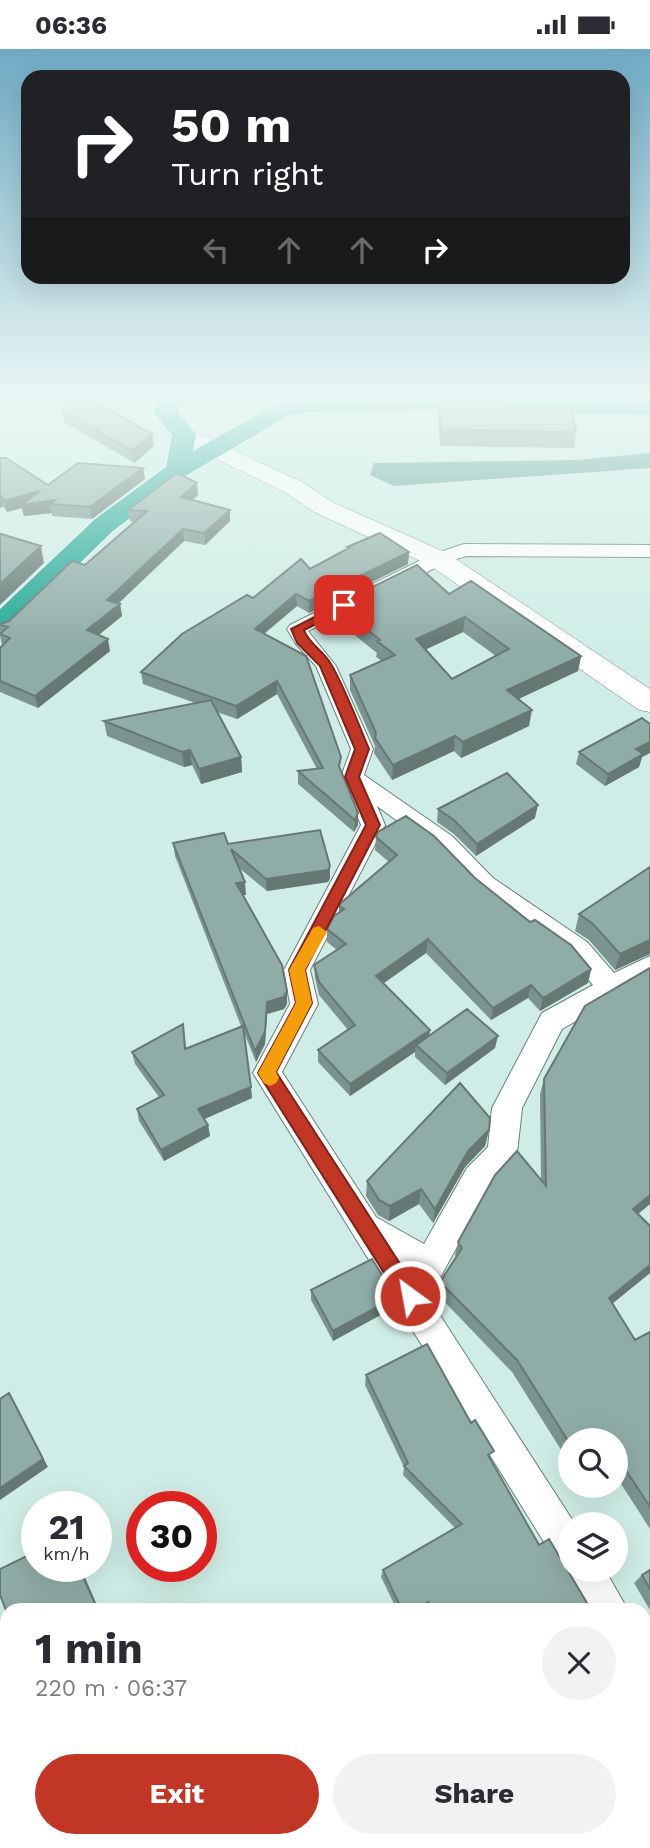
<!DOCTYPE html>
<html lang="en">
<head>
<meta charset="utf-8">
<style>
	body { margin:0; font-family:"Work Sans",sans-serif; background:#f2f2f3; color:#2b2b33; height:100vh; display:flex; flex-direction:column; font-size:26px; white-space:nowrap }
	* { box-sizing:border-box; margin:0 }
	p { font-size:23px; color:#7c7c81 }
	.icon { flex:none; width:38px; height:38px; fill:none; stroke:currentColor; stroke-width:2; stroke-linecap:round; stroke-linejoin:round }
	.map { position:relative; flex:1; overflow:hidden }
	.details { position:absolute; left:0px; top:1554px; width:651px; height:245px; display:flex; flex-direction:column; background:#fff; border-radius:21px 21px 0 0; box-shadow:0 7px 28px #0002 }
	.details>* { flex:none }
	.guide { position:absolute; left:21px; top:21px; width:609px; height:214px; border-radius:21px; box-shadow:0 7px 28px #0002; background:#202124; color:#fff; overflow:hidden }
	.fabs { position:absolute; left:558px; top:1379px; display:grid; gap:14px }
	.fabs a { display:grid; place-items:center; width:70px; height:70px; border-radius:50%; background:#fff; box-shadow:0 7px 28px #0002; font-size:35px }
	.speed { position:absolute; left:21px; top:1442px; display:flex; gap:14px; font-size:35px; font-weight:700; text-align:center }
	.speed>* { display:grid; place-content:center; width:91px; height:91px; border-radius:50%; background:#fff; box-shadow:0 7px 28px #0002; line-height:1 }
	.speed small { font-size:18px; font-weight:400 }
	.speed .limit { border:10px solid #d22; background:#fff; color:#111 }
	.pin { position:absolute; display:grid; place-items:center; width:60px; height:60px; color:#fff; margin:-30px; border-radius:14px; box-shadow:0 4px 10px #0006 }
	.me { position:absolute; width:77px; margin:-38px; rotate:328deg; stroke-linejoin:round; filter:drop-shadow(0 0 5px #0008) }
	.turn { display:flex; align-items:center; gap:24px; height:147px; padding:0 35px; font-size:32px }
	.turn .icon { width:91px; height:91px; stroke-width:2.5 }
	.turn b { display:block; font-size:49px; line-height:60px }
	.lanes { display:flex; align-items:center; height:66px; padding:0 35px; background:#0003; justify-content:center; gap:35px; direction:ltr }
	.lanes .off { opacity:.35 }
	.round { display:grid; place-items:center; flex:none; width:74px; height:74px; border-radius:37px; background:#f2f2f3 }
	.overview { display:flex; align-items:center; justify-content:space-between; height:119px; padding:0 35px }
	h1 { font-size:42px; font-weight:700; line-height:52px }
	.primary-button { display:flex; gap:14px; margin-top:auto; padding:14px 35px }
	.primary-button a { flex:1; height:80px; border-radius:42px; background:#c23625; color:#fff; font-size:28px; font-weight:700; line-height:80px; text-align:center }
	.primary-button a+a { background:#f2f2f3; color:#2b2b33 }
	.status { display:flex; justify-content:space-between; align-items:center; height:49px; padding:0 35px; background:#fff; direction:ltr }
	.status svg { height:19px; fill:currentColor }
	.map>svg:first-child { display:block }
	.water { fill:#599a8e }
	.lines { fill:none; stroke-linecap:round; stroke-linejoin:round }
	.street-casing { stroke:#66817b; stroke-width:2 }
	.secondary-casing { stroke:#66817b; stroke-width:1 }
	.highway-casing { stroke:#fff; stroke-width:2 }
	.street { fill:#fff; fill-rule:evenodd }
	.secondary { fill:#fff; fill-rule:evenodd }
	.highway { fill:#22a895; fill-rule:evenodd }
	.wall { fill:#7c948f; fill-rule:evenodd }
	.shaded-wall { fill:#657874 }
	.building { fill:#90aca6; stroke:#657874; stroke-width:2; fill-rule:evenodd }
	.route { fill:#c23625; stroke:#7e2318; stroke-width:2 }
	.slow { fill:#f59e0b }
</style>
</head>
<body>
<div class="status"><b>06:36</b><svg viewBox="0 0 49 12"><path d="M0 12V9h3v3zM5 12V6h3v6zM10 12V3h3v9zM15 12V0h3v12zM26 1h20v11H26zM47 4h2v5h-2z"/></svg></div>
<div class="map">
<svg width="650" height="1799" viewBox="0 0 650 1799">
	<rect width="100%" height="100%" fill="#cfede6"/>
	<path class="water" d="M650,404V419L394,437L370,426L374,414L577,411Z"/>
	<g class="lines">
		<defs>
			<path id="street" d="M464,495L650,496V508L466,507L445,514L308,582L336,617L373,700L364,726L452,787L493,829L587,893L614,924L650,907V930L562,980L522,1059L517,1104L513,1113L489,1139L441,1227L430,1231L412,1223L575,1475H570V1521H605L628,1561H586L569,1535L565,1518L557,1514L253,1024L290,955L284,921L361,776L341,728L351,700L316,617L296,595L287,580L290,576L431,506ZM377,757L434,799L475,841L569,907L593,936L542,964L492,1059L488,1098L467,1119L424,1195L376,1168L282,1023L318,955L310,921L385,776Z
				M644,1598L650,1600V1647L644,1645Z"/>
			<path id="secondary" d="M184,378L304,434L332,453L447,504L650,640V663L639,661L429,516L314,463L286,444L176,390L173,385L176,380Z"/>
			<path id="highway" d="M166,347H207L204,352L178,360V363L196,385L193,402L273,357L310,349L445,347L650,352V366L443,361L310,363L288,367L187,426L113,482L10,582L0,585V560L95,470L166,418L172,386L154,364L156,357Z"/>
		</defs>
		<use href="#street" class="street-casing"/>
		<use href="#secondary" class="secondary-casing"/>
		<use href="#highway" class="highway-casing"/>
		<use href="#street" class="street"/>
		<use href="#secondary" class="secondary"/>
		<use href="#highway" class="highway"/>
	</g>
	<path class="wall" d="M440,356L576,383L574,399L440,397L438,372Z
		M62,361L152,385L154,397L134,414L64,373Z
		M0,409L48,436L143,419L145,430L92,470L52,467V464L24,467L22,459L7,463L3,457L0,459Z
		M198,446L193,451L230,461V472L205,496L184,492L118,555H120L122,567L98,586L110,602L38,659L0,643V599L2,596L0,587V575L9,572L85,516L135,473L130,472L128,461Z
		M347,498L409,503L408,515L309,564L297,557L264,585L341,721L358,764V776L354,783L298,735V722L317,720L277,645L237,670L217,663L241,708L242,723L201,735L192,716L184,718L107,687L104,672L195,654L143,635L141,623L253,549L347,500Z
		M449,545L581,607L578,622L518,650L529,677L461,709L454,702L392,731L374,704L375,697L350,641V626L382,612L376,608L377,604L336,571V556ZM463,583L496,607L452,630L425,601Z
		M650,675V704L642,708L639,718L605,737L576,715L579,703Z
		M438,760L535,769L476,807L454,785L437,773Z
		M376,788L475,829L591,920L588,934L540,962L528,949L491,971L426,904L383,935L430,981L429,987L495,999L445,1036L415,1008V1003L350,1047L318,1013V1001L348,981L319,946L315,929L314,916L337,901L327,893V880L339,863V857L389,813L375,801Z
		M173,794L228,795L330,829L328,833L267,842L239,819L246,846H243L287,942V955L284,960L267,965L265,995L256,1013L243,981L252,1049L204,1070L208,1076L210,1087L164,1112L139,1072L137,1060L159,1048L135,1015L132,1003L183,975L186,999L241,977L175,807Z
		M650,818V905L615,921L589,891L575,882L579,865Z
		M650,919V1155L638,1165L650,1224L612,1255L635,1291L650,1283V1480L616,1427V1391H570V1415L512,1323L438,1246L440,1233L456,1208L455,1206L458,1193L541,1131L540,1045L544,1030Z
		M489,1081L485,1097L465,1118L433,1174L419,1155L389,1172L378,1166L366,1147L367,1132Z
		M311,1241L395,1258L333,1292L311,1251Z
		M366,1326L491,1411L539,1496L590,1559L588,1561H426L425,1560L423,1561H397L381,1528L383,1521L455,1479L403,1426L404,1418L365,1336Z
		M650,1521V1561L634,1534L642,1526Z
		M567,1792H644L650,1799H570Z"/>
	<path class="shaded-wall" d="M152,385L154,397L134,414L132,402Z
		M143,419L145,430L92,470L90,458Z
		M197,434L198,446L183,460L181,448Z
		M40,442L55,451L50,455L52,464L24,467L22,459L7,463L5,452Z
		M0,446L3,457L0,459Z
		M230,461V472L205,496L204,484Z
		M183,480L184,492L109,563L107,551Z
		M41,497L44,514L0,556V535Z
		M409,503L408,515L309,564V552Z
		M296,545L297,557L255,592V580Z
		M120,555L122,567L89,594L87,581Z
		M465,568L463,583L415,605L416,590Z
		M108,590L110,602L38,659L35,647Z
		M581,607L578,622L504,657L507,641Z
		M277,632V645L237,670L236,657Z
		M532,661L529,677L461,709L463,693Z
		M455,687L454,702L392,731L393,716Z
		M650,693V704L642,708L639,718L605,737L608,725L636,700Z
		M190,701L192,716L184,718L182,703Z
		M241,708L242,723L201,735L199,720Z
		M538,756L535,769L476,807L477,795Z
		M358,764V776L354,783L355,771Z
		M330,817V829L328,833L267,842L266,830Z
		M245,833L246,846L237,847L236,834Z
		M428,890L426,904L375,940L376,927Z
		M650,891V905L615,921L620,905Z
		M591,920L588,934L540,962L543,949Z
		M531,936L528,949L491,971L493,959Z
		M287,942V955L284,960L267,965L265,995L256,1013L255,1002L267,953Z
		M430,981L428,994L416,996L415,1003L350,1047V1035Z
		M498,987L495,999L445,1036L447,1024Z
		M251,1038L252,1049L200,1072L198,1060Z
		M208,1076L210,1087L164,1112L161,1101Z
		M489,1081L485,1097L465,1118L433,1174L435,1160L468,1102Z
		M421,1140L419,1155L389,1172L390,1157Z
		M650,1146V1155L627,1174L633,1160Z
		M650,1216V1224L603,1262L609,1249Z
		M396,1248L395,1258L333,1292V1282Z
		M9,1344L48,1418L0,1451V1439Z
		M78,1517H80L99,1561H98Z
		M428,1553L425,1560L423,1561H415Z"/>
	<path class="building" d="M70,347H84L152,385L132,402L62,361Z
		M440,356L571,358L576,383L441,381Z
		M0,409H6L48,436L78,414L143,419L90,458L50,455L55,451L21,456L40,442L5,452L0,446Z
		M177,424L197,434L181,448L230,461L204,484L183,480L107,551L120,555L87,581L108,590L35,647L0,632V599L10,589L0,585L8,578L0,576V575L9,572L72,512L85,516L147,462L128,461Z
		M380,484L409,503L309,552L296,545L255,580L306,607L341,708L339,717L358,764L355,771L298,722L323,719L277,632L236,657L141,623L182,585L247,546L253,549L301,510L310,520L349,499L347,498Z
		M1,485L41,497L0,535V486Z
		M417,516L449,545L471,532L581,607L507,641L532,661L463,693L455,687L393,716L375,689L376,684L350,626L395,606L377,592L380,591L336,556ZM465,568L509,600L452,630L416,590Z
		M211,651L241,708L199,720L190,701L182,703L104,672Z
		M642,669L650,675V693L636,700L643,705L608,725L579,703Z
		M507,724L538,756L477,795L455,772L438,760Z
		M406,767L434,787L475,829L530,873L535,871L571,896L591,920L543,949L531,936L493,959L428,890L376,927L430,981L350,1035L318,1001L355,976L319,933L314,916L346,895L327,880L334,867L344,860L339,857L342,853L397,806L376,788L378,783Z
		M320,781L330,817L328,821L266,830L231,800L245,833L236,834L282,916L287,942L284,948L267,953L265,983L255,1002L173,794L224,784L228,795Z
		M650,818V891L620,905L593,875L579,865Z
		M650,919V1146L633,1160L650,1177V1216L609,1249L635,1291L650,1283V1458L616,1406V1391H570V1395L517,1311L440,1233L462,1199L458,1193L495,1126L517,1102L546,1137L544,1030L585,957Z
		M467,960L498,987L447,1024L416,996Z
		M183,975L185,1000L243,977L251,1038L198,1060L208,1076L161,1101L137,1060L164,1046L132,1003Z
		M460,1034L490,1069L489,1081L468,1102L435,1160L421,1140L390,1157L379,1151L367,1132Z
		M372,1210L396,1248L333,1282L311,1241Z
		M427,1295L471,1374L475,1371L494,1402L488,1406L539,1496L549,1490L590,1559L587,1561H431L428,1553L415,1561H402L383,1521L462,1475L404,1417L408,1414L366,1326Z
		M9,1344L43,1410L0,1439V1350Z
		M37,1502V1517H78L98,1561H7V1564L0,1546V1520Z
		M650,1521V1540L642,1526Z
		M644,1683L650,1696V1799H577L574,1792H644Z
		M118,1792H225L228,1799H121Z"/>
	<linearGradient id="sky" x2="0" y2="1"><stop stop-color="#6faac4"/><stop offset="0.58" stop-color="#e9f7f4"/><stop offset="1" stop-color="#e9f7f4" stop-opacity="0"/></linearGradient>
	<rect width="650" height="599" fill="url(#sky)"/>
	<path class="route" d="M344,553L348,554V559L304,581C309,595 323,601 331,615C346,641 357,672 369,700L359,728L380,776L305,921L312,954L276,1023L417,1241L420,1247L417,1254L410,1257L403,1254L258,1024L296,954L289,921L366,776L345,728L355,700L320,617L297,594L291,580Z"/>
	<path class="slow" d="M319,877L327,883L305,921L312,954L276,1023L279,1029L276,1034L270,1037L264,1034L258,1024L296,954L289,921L313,879Z"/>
</svg>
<div class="fabs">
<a><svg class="icon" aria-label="search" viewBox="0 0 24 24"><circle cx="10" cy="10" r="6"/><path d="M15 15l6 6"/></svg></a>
<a><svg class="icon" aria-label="layers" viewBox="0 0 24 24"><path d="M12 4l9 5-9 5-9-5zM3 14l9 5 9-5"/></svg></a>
</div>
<div class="speed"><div>21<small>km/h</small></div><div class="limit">30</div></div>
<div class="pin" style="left:344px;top:556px;background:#d93025"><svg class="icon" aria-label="arrive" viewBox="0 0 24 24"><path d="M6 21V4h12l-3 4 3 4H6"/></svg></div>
<svg class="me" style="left:410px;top:1247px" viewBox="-20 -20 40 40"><circle r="17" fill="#c23625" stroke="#fff" stroke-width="3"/><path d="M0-11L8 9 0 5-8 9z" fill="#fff"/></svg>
<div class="guide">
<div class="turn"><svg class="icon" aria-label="right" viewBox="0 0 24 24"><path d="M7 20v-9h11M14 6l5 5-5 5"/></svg><div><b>50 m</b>Turn right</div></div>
<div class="lanes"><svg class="icon off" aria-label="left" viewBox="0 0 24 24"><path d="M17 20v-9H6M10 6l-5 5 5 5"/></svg><svg class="icon off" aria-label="ahead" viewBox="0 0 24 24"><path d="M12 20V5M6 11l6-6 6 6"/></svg><svg class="icon off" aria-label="ahead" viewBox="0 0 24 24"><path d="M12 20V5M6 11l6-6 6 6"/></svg><svg class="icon" aria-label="right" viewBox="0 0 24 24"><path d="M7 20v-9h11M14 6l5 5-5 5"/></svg></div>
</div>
<section class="details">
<div class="overview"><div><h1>1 min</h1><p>220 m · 06:37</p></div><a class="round"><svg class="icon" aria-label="close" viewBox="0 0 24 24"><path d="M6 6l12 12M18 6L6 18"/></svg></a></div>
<div class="primary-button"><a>Exit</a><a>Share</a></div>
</section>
</div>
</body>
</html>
